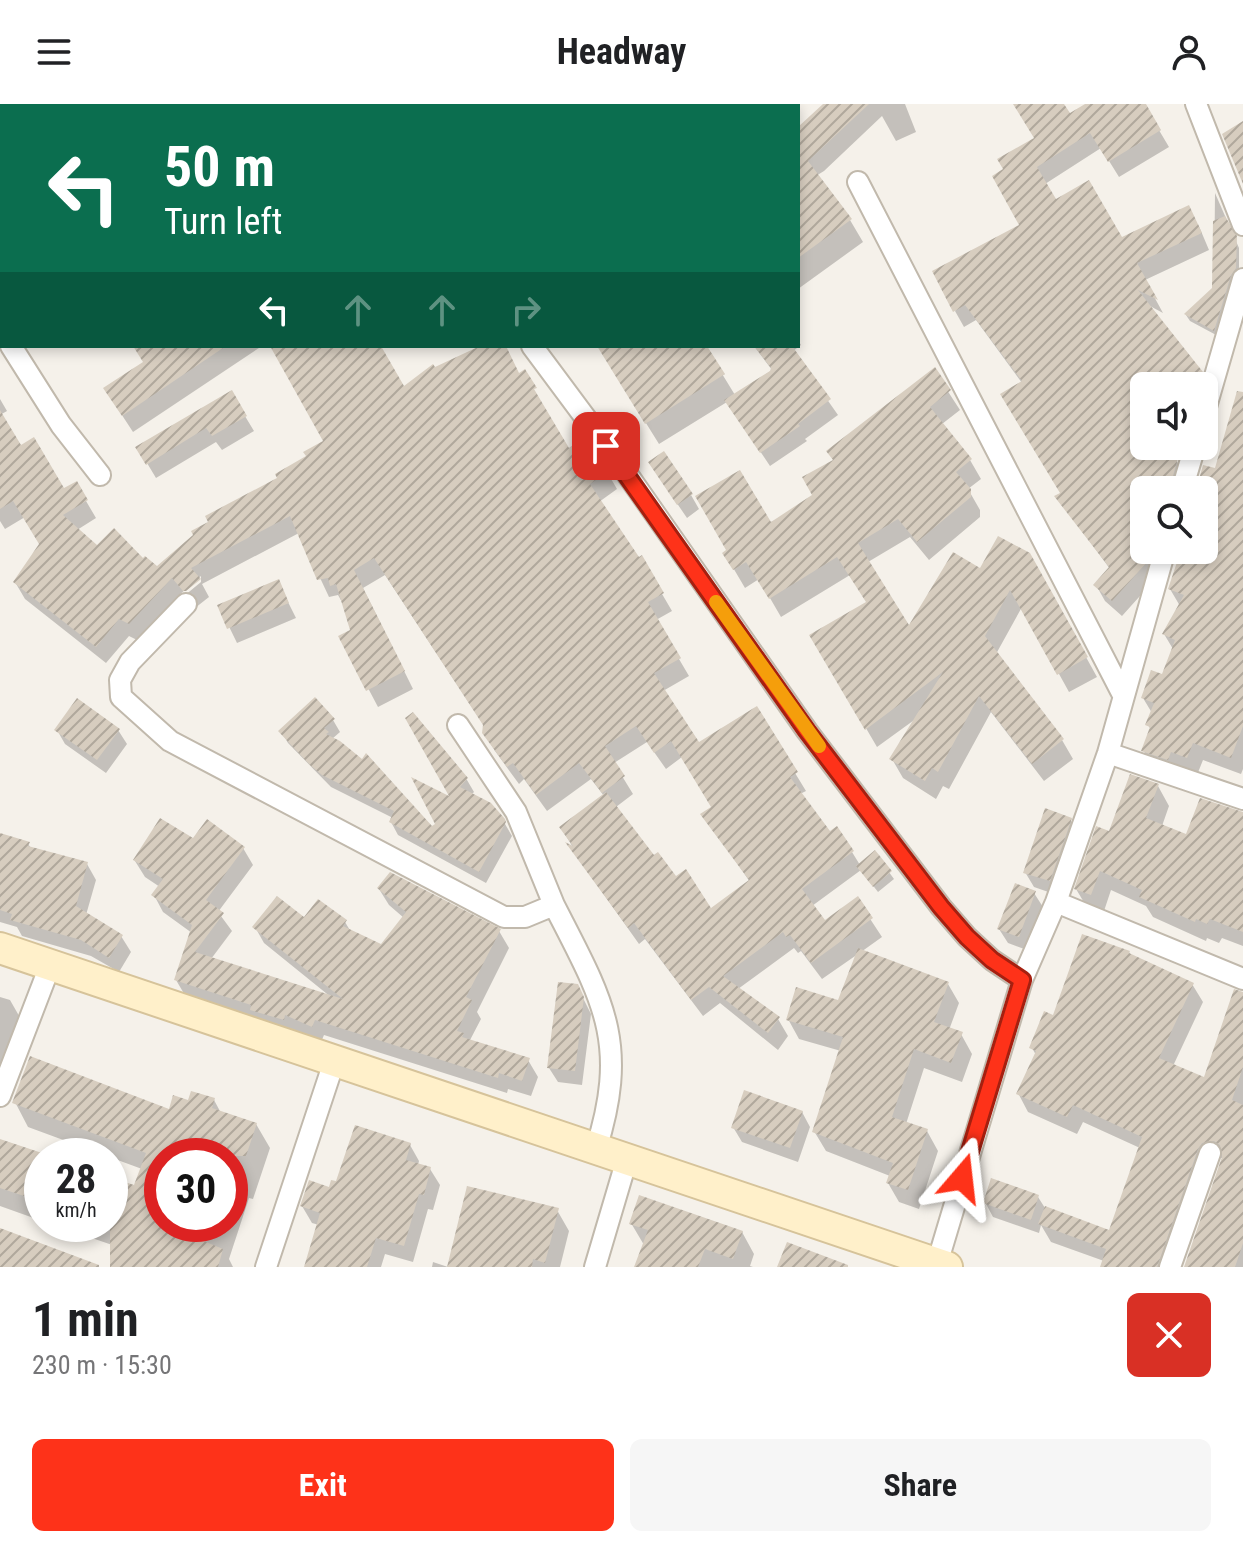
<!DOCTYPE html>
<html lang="en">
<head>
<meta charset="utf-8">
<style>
	body { margin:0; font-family:"Roboto Condensed",sans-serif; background:#f6f6f6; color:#202124; height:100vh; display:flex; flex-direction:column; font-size:30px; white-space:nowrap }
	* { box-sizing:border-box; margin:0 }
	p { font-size:26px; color:#757577 }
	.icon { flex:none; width:44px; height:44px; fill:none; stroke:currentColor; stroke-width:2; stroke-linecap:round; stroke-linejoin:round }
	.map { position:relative; height:1163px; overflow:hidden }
	.drawer { display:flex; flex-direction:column; background:#fff; flex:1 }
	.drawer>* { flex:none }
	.hud { position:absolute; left:0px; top:0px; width:800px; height:244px; box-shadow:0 4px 12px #0003; background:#0b6e4f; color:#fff; overflow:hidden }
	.fabs { position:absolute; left:1130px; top:268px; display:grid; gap:16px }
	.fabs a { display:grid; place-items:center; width:88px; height:88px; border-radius:12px; background:#fff; box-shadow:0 4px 12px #0003; font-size:40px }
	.speed { position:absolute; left:24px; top:1034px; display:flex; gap:16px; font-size:40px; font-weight:700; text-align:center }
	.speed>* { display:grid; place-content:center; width:104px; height:104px; border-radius:50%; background:#fff; box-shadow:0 4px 12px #0003; line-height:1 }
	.speed small { font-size:20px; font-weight:400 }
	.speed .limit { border:12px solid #d22; background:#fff; color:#111 }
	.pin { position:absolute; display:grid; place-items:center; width:68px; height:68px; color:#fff; margin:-34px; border-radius:16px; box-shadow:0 4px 12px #0006 }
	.me { position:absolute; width:88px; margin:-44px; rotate:17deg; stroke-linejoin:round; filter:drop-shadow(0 0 6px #0008) }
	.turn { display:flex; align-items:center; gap:28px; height:168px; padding:0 32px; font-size:36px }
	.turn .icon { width:104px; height:104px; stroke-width:2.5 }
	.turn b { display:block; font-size:56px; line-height:68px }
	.lanes { display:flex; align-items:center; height:76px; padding:0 32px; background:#0003; justify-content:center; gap:40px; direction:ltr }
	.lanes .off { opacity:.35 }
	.round { display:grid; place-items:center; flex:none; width:84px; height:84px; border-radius:12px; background:#f6f6f6 }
	.headline { display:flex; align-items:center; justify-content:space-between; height:136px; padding:0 32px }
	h1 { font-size:48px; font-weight:700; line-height:60px }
	.action { display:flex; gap:16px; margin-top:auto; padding:16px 32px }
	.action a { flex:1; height:92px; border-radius:12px; background:#fe3219; color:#fff; font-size:32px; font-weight:700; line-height:92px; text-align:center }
	.action a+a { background:#f6f6f6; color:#202124 }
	header { display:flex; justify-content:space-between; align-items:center; height:104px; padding:0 32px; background:#fff; font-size:36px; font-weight:700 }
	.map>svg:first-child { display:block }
	.shadow { fill:#0003; fill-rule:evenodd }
	.building { fill:url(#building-hatch) }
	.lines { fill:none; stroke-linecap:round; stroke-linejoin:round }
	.street-casing { stroke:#c1b9ac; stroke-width:24 }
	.secondary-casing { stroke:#d6c39a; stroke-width:34 }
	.street { stroke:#fff; stroke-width:20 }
	.secondary { stroke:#fff0ca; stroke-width:30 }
	.route-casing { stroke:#a52010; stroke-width:20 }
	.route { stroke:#fe3219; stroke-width:14 }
	.slow { stroke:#f59e0b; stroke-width:14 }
</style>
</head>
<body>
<header><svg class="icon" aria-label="menu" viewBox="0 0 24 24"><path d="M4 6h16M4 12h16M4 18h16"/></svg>Headway<svg class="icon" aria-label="person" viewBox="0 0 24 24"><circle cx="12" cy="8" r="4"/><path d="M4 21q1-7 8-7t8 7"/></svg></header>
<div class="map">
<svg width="1243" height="1163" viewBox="0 0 1243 1163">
	<defs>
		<pattern id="building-hatch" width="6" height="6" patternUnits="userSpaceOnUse" patternTransform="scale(2)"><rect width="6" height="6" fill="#d7cdbf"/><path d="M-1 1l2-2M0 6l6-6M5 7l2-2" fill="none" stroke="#b0a89c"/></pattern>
	</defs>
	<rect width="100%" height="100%" fill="#f5f1ea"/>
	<path class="shadow" d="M0,0H37L2,2L0,25Z
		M147,0H178L175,2Z
		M413,0H692L693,2H415Z
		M826,0H905L916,28L896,37L882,12L824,67L798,83V24Z
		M1014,0H1062L1070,12L1088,0L1144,1L1169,43L1119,73L1101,44L1045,80L1055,98L1121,136L1198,120L1209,146L1145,176L1163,209L1148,201L1201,269L1211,286L1204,282H1144V342H1173L1176,347L1167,354L1176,356L1186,373L1182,386H1144V446H1164L1157,473L1122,512L1105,497L1096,481L1110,465L1057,393L1062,390L1022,279L976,216L964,223L955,207L1022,122L1005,66L1036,35Z
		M1215,89L1239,144V172L1218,232L1190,217L1186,211L1214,185Z
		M798,103L850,116L863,138L798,185Z
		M798,236L801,241L793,247L838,311L805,335L807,337L770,362L727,298L659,340L598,242H705L735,291L772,266L754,242H798Z
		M135,242H262L133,328L116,302L145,259Z
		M272,242H378L404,285L434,266L484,242H505L519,271L568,347L607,368L617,385L599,398L639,456L641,454L672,507L656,516L689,572L663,587L698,641L756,605L806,687L800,690L829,730L852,748L860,761L875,749L894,775L878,788L861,766L812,802L824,819L857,795L882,833L861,848L948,880L959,899L949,926L961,930L972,950L962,978L924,964L906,1020L927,1027L938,1047L919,1105L899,1098L888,1079L890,1072L826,1047L814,1027L841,947L799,935L788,915L840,899L858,850L822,875L801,847L798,849L794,844L738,885L778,915L788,932L778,946L720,899L703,912L645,835L639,840L570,743L574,745L561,724L604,692L591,675L547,707L524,675L519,680L495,647L484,629L485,623L385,471L363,484L413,585L378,603L341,533L353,527L342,498L338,491L329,493L299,429L202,480L209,493L195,504L184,492L201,478V472L178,492L179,494L139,537L129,532L106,559L25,495L15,478L41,441L25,413L5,425L0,417V295L7,307L0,311L20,344L64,387L86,397L96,414L77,426L97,444L143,457L157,465L280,375L325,337ZM647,638L666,665L682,653L713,704L703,710L750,778L711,807L653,754L616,703L633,690L614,659Z
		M934,266L960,306L942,320L970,356L981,375L968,385L980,406V413L929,456L910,433L868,458L909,525L981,467L1029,450L1097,573L1069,588L1022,503L996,550L1062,636L1073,655L1044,677L991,608L949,685L943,682L936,695L903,674L892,655L917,614L877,643L812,532L868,500L850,471L781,513L759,475L745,484L725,450L815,392L834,357Z
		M231,289L254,327L222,346L216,338L156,374L138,344Z
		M1243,310V665L1241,670L1203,656L1197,671L1154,664L1143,646L1151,626L1148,621L1152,609L1143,594L1163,573L1173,545L1164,530L1180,502L1170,485L1183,446H1204V386L1216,366Z
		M659,373L691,391L699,405L687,414Z
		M278,478L296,514L237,539L219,502Z
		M413,611L467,676L474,688L471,691L505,720L512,732L486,779L398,731L391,718L393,714L331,683L288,639L281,627L333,616L340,628L332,635L432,725L454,697Z
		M57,626H118L127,640L106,669L65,640Z
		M1158,682L1169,702L1162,722L1187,733L1243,711V842L1222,834L1219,839L1207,834L1206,837L1153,813L1146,802L1111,786L1103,810L1088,805L1076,785L1110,729Z
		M1070,715L1079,730L1057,791L1034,783L1025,768Z
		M0,731L28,740L31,744L87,760L96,776L86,811L121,832L131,848L119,868L91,852L22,832L17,823L0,818Z
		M193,737L243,744L253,761L218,808L232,827L211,855L332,894L264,839L255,823L305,816L345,818L351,828L382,843L404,814L389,801L379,785L499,827L509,844L477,908L481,915L469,938L528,956L538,973L531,992L508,985L507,989L324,931L321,938L294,927L293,931L186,893L176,876L192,829L163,808L154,791L160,783L145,773L135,757Z
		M1034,789L1043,803L1027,846L1008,839L999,825Z
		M1129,848L1131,852L1192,880L1203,898L1173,962L1205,976L1243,908V1163H1186L1224,1054H1217L1172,1163H1102L1104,1157L1051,1138L1041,1121L1039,1129L993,1113L985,1098L1038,1093L1045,1104L1111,1128L1140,1044L1083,1018L1077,1030L1028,1008L1018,989L1036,951L1032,944L1054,914Z
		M577,882L591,910L582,981L558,978L549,964Z
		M0,893L10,896L22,917L0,974Z
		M214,996L221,1009L256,1020L270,1044L253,1095L249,1094L229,1155L233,1163H113L121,1144L51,1120H110V1075L135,1084L142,1065L28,1023L15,998L170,1007L190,998ZM162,1052H230V1120H162Z
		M802,1008L810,1023L798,1058L742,1038L733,1023Z
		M0,1037L44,1052L42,1117L0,1102Z
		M410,1041L419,1057L418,1061L430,1065L440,1081L433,1106L428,1105L413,1158L385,1150L381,1163H306L319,1121L312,1119L302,1102L337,1080Z
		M557,1106L569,1127L560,1163H449Z
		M631,1119L742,1128L754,1150L750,1162L753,1163H636L644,1141Z
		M433,1158L448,1163H432Z"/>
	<path class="building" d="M823,0H869L808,57L852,115L798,154V23Z
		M1013,0H1064L1070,9L1085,0H1146L1161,26L1108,58L1090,29L1037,63L1056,95L1089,76L1122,133L1189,101L1202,129L1137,159L1158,196L1138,186L1203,268L1200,278L1194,282H1144V346L1178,354L1169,386H1144V446H1152L1149,456L1112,497L1093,481L1109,463L1054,392L1060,389L1000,290L1022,277L965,201L953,208L932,167L1019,121L992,72L1003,65L997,55L1034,34Z
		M1243,17V80L1222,30Z
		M1225,112L1237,132L1236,164L1231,171L1214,227L1184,210L1212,184L1213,117Z
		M133,242H226L122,312L103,284L143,258Z
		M270,242H381L404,282L433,260L435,263L480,242H506L519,269L525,265L537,284L534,285L569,344L584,333L609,367L590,380L639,453L642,451L664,489L648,498L681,554L654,569L699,638L757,602L798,668L790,673L830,727L837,722L854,747L802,785L825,816L858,792L873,814L811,859L790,831L786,833L783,828L723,872L780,913L768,929L709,883L691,896L634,819L628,824L565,738L573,742L559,723L606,688L654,751L658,748L676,772L686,765L711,804L749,776L700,710L711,703L671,637L654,649L636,622L605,642L625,672L602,689L579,659L536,691L513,659L507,663L482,629L483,621L374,454L354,466L405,567L366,587L338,532L350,526L336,480L330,482L328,474L317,476L290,412L191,464L201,475L186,487H183L172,474L129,520L119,515L96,543L13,478L39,440L13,397L0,405V306L21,341L34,333L64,384L77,377L88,396L63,411L97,441L114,424L143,454L145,452L157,462L193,431L191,427L208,418L205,412L277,374L275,370L306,352L303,348L323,337Z
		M597,242H707L725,270L645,320Z
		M754,242H792L831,295L798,320L800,322L760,349L724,296L770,267L771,264Z
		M935,263L951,286L930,303L972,355L956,368L971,385V393L917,438L898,415L858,439L909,521L953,448L980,464L998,432L1030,449L1088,553L1057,571L1010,486L985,532L1064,635L1032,660L979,592L938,668L932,664L925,677L889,655L943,568L865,626L809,531L866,498L837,453L769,495L746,458L733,466L722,449L726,446L695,392L740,366L771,418L812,391L802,373L833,356L826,347Z
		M232,286L247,312L212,332L206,324L146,361L135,343Z
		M1237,287L1243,288V622L1231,654L1193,639L1187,654L1171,648L1168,656L1141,647L1150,623L1145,621L1154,599L1141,594L1151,566L1162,570L1175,536L1162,530L1184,491L1168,485L1181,446H1204V386H1196L1203,361L1215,364Z
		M664,347L693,390L677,401L648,358Z
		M279,475L289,499L227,525L217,501Z
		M315,593L335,615L324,624L329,628L326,630L340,637L362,655L366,649L432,722L435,720L411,673L449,692L405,614L413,608L468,674L460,683L491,699L505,715L506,718L479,768L389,718L394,707L322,671L310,661L278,627Z
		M77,594L120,625L97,656L54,626Z
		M1130,670L1159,680L1146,714L1186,730L1200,694L1243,708V828L1210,815L1207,820L1196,815L1195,818L1139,793L1142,786L1100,767L1091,791L1074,785L1096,722L1109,727Z
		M1045,704L1072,714L1050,777L1023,769Z
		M160,714L193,734L207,715L245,743L206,796L224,809L195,848L343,895L252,823L277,792L304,813L318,795L347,816L343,822L381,840L406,808L377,784L390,768L501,825L466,893L472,896L457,927L464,929L462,933L530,954L522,977L499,969L498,974L315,916L312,923L285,911L284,916L250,906L251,901L174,876L192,821L151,791L163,775L133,756Z
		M0,729L30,738L28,742L88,758L76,802L123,831L109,854L81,836L10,816L12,810L0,806Z
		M875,746L892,767L873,783L856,762Z
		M1015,779L1036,787L1019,833L997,825Z
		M1082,830L1130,847L1129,849L1194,879L1159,954L1204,973L1234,885L1243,888V963L1232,996L1243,1001V1139L1235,1163H1184L1222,1053L1220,1041L1214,1037L1202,1039L1198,1045L1157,1163H1100L1106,1145L1038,1120L1045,1102L1109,1126L1142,1033L1073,1001L1067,1013L1016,990L1036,947L1029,944L1044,907L1053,911Z
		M858,844L949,878L934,918L963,928L951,959L914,945L892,1013L928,1025L908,1086L886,1079L893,1059L812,1028L843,933L786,916L796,883L838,896Z
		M558,878L578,880L584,893L575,967L547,964Z
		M30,952L169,1005L173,991L188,996L191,987L215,994L212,1004L257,1019L246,1052H162V1120L223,1145L218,1163H110V1073L134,1081L146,1049L12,999Z
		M744,986L803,1007L790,1044L731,1024Z
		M355,1021L411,1039L406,1056L431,1063L424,1091L419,1090L404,1142L376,1134L367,1163H304L320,1109L300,1102L309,1076L329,1083L331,1076L336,1077Z
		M0,1035L42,1049V1098L0,1084Z
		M991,1074L1039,1091L1031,1116L983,1099Z
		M467,1082L559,1104L545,1159L533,1155L532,1163H447Z
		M639,1091L743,1127L733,1155L705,1145L698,1163H634L648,1126L629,1120Z
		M0,1124L99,1161V1163H0Z
		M787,1138L848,1161V1163H777Z"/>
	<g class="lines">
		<defs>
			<path id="street" d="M251,0L253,2
				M1196,0L1243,121
				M858,78L1123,591
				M0,225L2,228
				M11,242L61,321L100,371
				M532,242L625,367L807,627L941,803L967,833L992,856L1022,876
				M1204,310L1243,175
				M1182,386L1195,342
				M186,500L130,558L120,576L121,593L170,637L504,813H525L554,801C602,895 630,937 596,1045
				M458,621L516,708L554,801
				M1108,649L1243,695
				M1056,798L1243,875
				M0,992L51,859
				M266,1163L334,958
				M595,1163L627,1055
				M936,1163L1022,876L1056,798L1108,649L1165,446
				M1170,1163L1210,1049"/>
			<path id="secondary" d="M0,844L947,1163"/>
		</defs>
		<use href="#street" class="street-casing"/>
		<use href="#secondary" class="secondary-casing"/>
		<use href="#street" class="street"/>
		<use href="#secondary" class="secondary"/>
	</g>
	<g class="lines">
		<defs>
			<path id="route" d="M606,342L807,627L941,803L967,833L992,856L1022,876L962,1074"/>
		</defs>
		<use href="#route" class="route-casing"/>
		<use href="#route" class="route"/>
		<path class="slow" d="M716,498L819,642"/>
	</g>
</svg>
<div class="fabs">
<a><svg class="icon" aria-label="sound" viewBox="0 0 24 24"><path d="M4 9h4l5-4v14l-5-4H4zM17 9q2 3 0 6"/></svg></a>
<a><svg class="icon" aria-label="search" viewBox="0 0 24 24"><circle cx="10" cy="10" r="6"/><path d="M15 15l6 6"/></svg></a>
</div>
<div class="speed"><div>28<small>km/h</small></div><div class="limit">30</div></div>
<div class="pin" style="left:606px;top:342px;background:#d93025"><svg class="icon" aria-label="arrive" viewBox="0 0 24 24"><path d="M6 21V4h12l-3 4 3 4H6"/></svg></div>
<svg class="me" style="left:962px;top:1074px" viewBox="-20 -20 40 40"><path d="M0-17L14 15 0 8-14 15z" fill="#fe3219" stroke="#fff" stroke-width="4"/></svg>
<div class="hud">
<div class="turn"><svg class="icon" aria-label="left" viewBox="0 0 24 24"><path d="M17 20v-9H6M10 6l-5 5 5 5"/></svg><div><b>50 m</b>Turn left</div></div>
<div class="lanes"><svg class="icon" aria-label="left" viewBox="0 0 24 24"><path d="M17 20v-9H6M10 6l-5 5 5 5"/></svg><svg class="icon off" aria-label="ahead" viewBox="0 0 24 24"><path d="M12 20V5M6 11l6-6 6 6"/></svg><svg class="icon off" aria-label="ahead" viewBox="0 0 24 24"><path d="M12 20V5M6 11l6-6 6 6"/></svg><svg class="icon off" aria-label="right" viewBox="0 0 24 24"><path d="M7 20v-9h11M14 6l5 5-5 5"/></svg></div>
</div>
</div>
<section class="drawer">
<div class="headline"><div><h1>1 min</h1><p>230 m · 15:30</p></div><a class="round" style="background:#d93025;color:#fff"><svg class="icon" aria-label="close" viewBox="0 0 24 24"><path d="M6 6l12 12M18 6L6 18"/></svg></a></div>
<div class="action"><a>Exit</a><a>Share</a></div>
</section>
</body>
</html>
